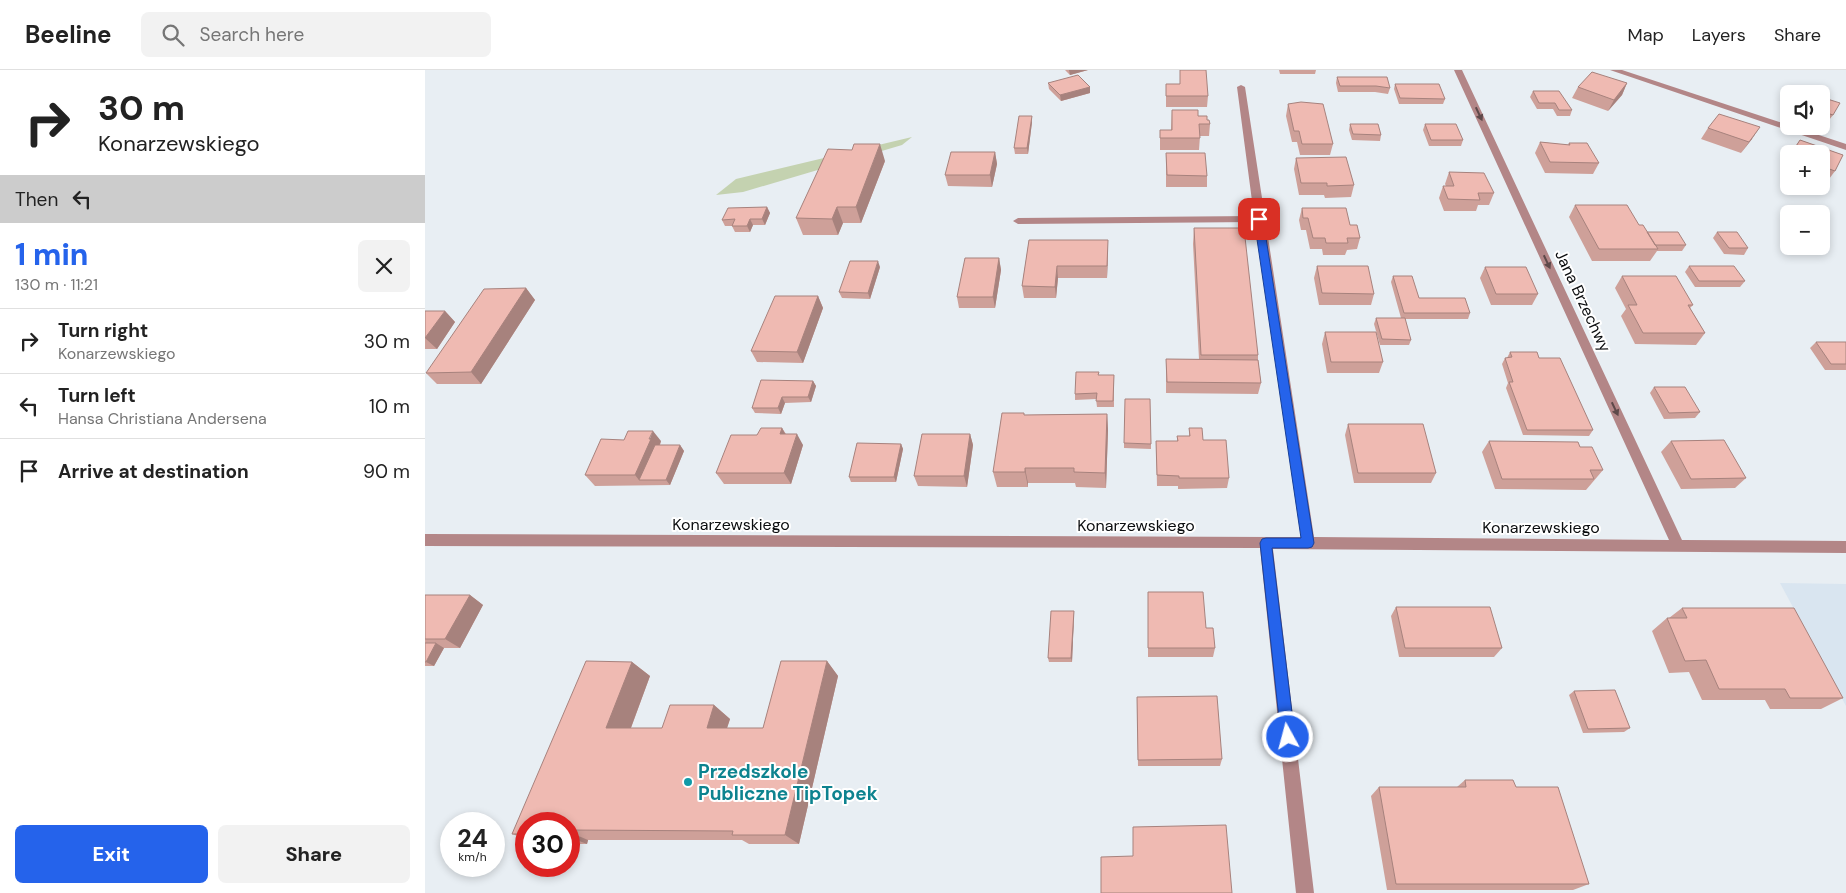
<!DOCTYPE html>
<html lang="en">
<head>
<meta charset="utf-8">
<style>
	body { margin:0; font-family:"DM Sans",sans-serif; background:#f2f2f2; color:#222; height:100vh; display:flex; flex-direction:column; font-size:19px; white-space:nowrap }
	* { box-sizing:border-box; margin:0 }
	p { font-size:16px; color:#767676 }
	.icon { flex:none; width:28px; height:28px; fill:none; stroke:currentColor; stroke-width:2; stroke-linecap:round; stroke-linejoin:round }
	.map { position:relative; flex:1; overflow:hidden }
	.side { display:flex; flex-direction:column; background:#fff; width:425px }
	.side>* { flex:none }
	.hud { background:#fff; color:#222; overflow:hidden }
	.fabs { position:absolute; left:1355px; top:15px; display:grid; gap:10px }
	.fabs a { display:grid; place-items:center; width:50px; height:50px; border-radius:8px; background:#fff; box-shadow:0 2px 8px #0003; font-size:25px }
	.speed { position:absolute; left:15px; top:742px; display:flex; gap:10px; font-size:25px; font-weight:700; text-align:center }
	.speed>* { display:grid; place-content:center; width:65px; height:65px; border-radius:50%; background:#fff; box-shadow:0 2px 8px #0003; line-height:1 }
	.speed small { font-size:12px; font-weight:400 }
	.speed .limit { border:8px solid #d22; background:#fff; color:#111 }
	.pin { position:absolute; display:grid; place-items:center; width:42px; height:42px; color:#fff; margin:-21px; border-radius:10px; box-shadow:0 2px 8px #0006 }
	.me { position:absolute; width:55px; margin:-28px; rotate:353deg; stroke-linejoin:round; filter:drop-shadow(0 0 4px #0008) }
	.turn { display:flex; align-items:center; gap:18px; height:105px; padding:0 15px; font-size:22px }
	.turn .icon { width:65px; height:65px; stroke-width:2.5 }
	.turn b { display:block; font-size:35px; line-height:42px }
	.then { display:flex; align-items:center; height:48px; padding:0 15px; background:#0003; gap:10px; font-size:19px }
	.round { display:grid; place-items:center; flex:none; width:52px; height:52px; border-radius:8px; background:#f2f2f2 }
	.headline { display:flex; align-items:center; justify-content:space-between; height:85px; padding:0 15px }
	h1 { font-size:30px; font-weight:800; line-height:38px; color:#2563eb }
	.button { display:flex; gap:10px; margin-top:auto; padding:10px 15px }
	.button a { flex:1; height:58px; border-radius:8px; background:#2563eb; color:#fff; font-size:20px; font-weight:800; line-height:58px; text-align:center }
	.button a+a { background:#f2f2f2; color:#222 }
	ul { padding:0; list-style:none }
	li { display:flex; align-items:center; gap:15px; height:65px; padding:0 15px; border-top:1px solid #e0e0e0 }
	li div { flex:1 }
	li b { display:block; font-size:19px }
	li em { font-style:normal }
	header { display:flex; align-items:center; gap:30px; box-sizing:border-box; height:70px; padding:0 25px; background:#fff; border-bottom:1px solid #e0e0e0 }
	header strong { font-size:24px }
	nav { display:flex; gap:28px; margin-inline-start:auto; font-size:18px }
	.search { width:350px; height:45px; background:#f2f2f2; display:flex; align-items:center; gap:12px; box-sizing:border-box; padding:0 18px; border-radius:8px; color:#767676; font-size:19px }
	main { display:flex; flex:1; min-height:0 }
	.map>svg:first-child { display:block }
	.built { fill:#d9e5f0 }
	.green { fill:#c4d2b0 }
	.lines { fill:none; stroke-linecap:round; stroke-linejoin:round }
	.minor { fill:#b38687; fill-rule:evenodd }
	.tertiary { fill:#b38687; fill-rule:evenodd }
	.wall { fill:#cea099 }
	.shaded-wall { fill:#a7827d }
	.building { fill:#efbab2; stroke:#a7827d }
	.oneway { fill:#5e494a }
	.route { fill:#2563eb; stroke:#184099 }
	.culture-dot { fill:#0f9aa8; stroke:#fff; stroke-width:2 }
	.labels { text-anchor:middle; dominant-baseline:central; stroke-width:4; stroke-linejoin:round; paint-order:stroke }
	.street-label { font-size:16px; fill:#0a0c0e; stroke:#fff }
	.near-culture-label { font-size:19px; font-weight:bold; fill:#0d838f; stroke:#fff; text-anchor:start }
</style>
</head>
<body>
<header>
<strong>Beeline</strong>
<div class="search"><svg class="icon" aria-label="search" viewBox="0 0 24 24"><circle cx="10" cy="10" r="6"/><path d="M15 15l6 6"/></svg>Search here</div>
<nav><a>Map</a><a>Layers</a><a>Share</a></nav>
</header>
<main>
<section class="side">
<div class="hud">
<div class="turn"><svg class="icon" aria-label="right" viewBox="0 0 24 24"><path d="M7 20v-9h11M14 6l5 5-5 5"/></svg><div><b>30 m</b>Konarzewskiego</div></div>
<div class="then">Then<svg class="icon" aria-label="left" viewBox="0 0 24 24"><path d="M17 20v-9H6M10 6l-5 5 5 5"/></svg></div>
</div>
<div class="headline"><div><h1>1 min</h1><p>130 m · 11:21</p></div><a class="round"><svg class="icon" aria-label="close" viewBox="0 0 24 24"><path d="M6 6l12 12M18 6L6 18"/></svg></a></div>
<ul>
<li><svg class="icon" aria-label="right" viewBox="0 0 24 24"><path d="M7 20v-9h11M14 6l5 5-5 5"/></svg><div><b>Turn right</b><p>Konarzewskiego</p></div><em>30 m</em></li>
<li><svg class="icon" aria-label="left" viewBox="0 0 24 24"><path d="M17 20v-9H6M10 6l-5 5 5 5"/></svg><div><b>Turn left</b><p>Hansa Christiana Andersena</p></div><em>10 m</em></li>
<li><svg class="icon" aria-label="arrive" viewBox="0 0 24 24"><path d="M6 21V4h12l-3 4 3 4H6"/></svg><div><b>Arrive at destination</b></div><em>90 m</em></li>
</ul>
<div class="button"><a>Exit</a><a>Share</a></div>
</section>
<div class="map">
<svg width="1421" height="823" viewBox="0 0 1421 823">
	<rect width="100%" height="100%" fill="#e8eef3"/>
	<path class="built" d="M1355,513L1421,514V636Z"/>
	<path class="green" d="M487,67L477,75L318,122L291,125L311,109Z"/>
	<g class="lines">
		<path class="minor" d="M1029,0H1037L1257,470L1421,471V483L848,479L889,823H871L835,478L0,476V464L876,467L830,152L593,154L588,151L593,148L829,146L812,17L816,15L820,17L889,467L1244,470Z"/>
		<path class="tertiary" d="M1185,0H1197L1421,74V80Z"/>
	</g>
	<path class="wall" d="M640,0H663L645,5Z
		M755,0L783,26L782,37H741V14H755Z
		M854,0H891L890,4H855Z
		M912,7L965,18L963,24L950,22H913L911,13Z
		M623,13L665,17V23L636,31L624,19Z
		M1202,13L1197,25L1183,41L1147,28L1153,17Z
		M970,14L1020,29L1018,34H974L969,19Z
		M1108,21L1147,40L1145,46H1132L1128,39H1112L1105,27Z
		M1396,27L1408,45L1404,50L1396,48Z
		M863,34L908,74L905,85H875L872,72H867L861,46Z
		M747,40L773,46L782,50L785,54L784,66H775L774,80H735V60H746Z
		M607,52L603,84H590L589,78Z
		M925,54L956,65L955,71L927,70L924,60Z
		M1000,54L1038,70L1036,76H1004L998,60Z
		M1283,58L1327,69L1316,83L1276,69Z
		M1375,70L1418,85L1410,101L1401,113L1396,111V84H1365Z
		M1115,72L1143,75L1144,73L1174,93L1168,104L1120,103L1110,83Z
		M570,82L572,94L567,117L523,116L520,105Z
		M741,83L782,106V117H741Z
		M1364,86V100L1356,97Z
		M871,88L929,115L926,127L900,128L899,125H874L869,99Z
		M460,91L436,153H418L413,165H378L371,148Z
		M1024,102L1069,123L1064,135H1053L1051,141H1019L1014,128L1018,116H1021L1020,114Z
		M1150,135L1214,155L1222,162L1261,175L1257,181H1232L1225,191H1167L1144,147Z
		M342,137L345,143L340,155H328L325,162H310L307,156H300L297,150Z
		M877,138L925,155L935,168L932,179L922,180L920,185H898L897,179H885L881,160H876L874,150Z
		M769,158L833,285V290L836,313L833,324L741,323V289H774L768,174Z
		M1292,162L1323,178L1319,185L1299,184L1288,168Z
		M604,170L683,182L682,208H633L631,228H599L597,216Z
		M574,188L576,200L570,238H534L532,227Z
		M892,196L949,224L946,235H894L889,208Z
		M1264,196L1320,211L1315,217H1270L1260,202Z
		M455,197L445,229L417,228L414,222Z
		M1060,197L1113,224L1107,235H1066L1055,208Z
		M968,206L994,228L1045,243L1043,249H980L986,270L984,275H955L949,254L951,248H976L966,212Z
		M1197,206L1268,235L1265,238L1280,263L1271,275L1210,274L1196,246L1201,239L1190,218Z
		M101,218L110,230L56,314H12L1,303Z
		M393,226L398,238L378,293L332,292L326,281Z
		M0,241H20L30,252L12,279H0Z
		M900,262L958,292L954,303H902L897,274Z
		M1391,272H1421V300H1400L1385,278Z
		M1085,282L1114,288L1168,360L1164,366L1098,365L1081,318L1083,313L1077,294L1080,288H1082Z
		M674,305H689V337H672L671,329L650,330V324Z
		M388,311L391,316L386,332L360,333L356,344L330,343L327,338Z
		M1229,317L1275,342L1270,348L1239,349L1225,323Z
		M682,344L683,360L681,418L651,417L650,413H603V417H572L568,402L599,345Z
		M923,354L1011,403L1006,413H929L920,365Z
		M357,358L361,364L378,375L366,414H299L291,403L332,365Z
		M764,358L804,408L802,418L753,419V416H732L731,371H752V366H764Z
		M545,364L548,375L542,417L493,416L489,406Z
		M236,371L235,375H255L259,381L245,415L170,416L160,405Z
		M1064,371L1155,377L1178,400L1161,420L1070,419L1057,382Z
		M1246,371L1321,408L1310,418L1256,419L1236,382Z
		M699,373L726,374V379L699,378Z
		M476,374L478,379L471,412H426L424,407Z
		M723,522L781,558L790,578L788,587H723Z
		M0,525H45L58,535L35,578H19L9,596H0Z
		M971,537L1077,578L1069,587H974L966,546Z
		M1257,538L1418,628L1396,639H1345L1340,630H1277L1264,602L1244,603L1227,561L1242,548H1244Z
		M649,541V546L647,592H624L623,588Z
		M402,591L413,606L374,774H324L317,770H163L162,774H144V754H101V769L87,764L207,592L225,606L206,658H237L289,635L305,649L302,658H338Z
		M1149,621L1205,658L1199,662L1158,663L1144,625Z
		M712,627L797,689L795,696H713Z
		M1040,710L1091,717L1164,814L1148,820H962L946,726L954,717H1032Z"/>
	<path class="shaded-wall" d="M644,0H663L645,5Z
		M1202,13L1197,25L1183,41L1189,30Z
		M665,17V23L636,31L635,25Z
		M607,46V52L603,84L602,78Z
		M1335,57L1327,69L1316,83L1324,72Z
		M455,74L460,91L436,153L431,137Z
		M570,82L572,94L567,117L565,105Z
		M342,137L345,143L340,155L337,149Z
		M412,137L418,153L413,165L407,149Z
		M325,149L328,155L325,162L322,156Z
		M683,170V182L682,208V196Z
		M574,188L576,200L570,238L568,227Z
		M453,191L455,197L445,229L443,223Z
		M632,196L633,208L631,228L630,217Z
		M101,218L110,230L56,314L46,302Z
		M393,226L398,238L378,293L372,282Z
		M20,241L30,252L12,279L0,268Z
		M388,311L391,316L386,332L383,327Z
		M357,327L360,333L356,344L353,338Z
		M682,344L683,360L681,418L680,403Z
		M357,358L363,369L355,364Z
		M228,361L236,371L233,379L214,410L210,405Z
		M372,364L378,375L366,414L359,403Z
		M545,364L548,375L542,417L539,406Z
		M476,374L478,379L471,412L469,407Z
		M255,375L259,381L245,415L241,410Z
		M600,398L603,413V417L600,402Z
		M45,525L58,535L35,578L20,569Z
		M649,541V546L647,592L646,588Z
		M11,573L19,578L9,596L1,592Z
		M402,591L413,606L374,774L360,765Z
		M207,592L225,606L201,671L181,658Z
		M289,635L305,649L298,670L282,658Z
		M144,762L163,770L162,774L144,767Z"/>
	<path class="building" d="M755,0H781L783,26H741V14H755Z
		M1167,2L1202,13L1189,30L1153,17Z
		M653,5L665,17L635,25L623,13Z
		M912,7H962L965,18L951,16H915Z
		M970,14H1014L1020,29L975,28Z
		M1108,21H1134L1147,40H1134L1130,33H1114Z
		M1380,22L1387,24H1378Z
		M1396,27L1415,33L1408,45L1396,41Z
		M876,32L898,34L908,74H877L874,61H869L863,34Z
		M747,40H773V46H782V50H784L785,54H774L775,68H735V60H747Z
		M1294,44L1335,57L1324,72L1283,58Z
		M594,46H607L602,78H589Z
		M925,54H953L956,65L928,64Z
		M1000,54H1031L1038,70H1006Z
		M1375,70L1418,85L1410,101L1396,96V84H1366Z
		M1115,72L1145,75L1144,73H1162L1174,93L1125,92Z
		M429,74H455L431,137H412L407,149L371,148L403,79L427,80Z
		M526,82H570L565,105H520Z
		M741,83H780L782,106L742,105Z
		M921,87L929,115L902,116V113H876L871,88Z
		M1024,102L1059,103L1069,123H1053L1055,130L1023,129L1018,116H1029Z
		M1150,135H1202L1214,155H1218L1233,179H1174Z
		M342,137L337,149H325L322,156H307L310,149L297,150L303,138Z
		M877,138H921L925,155H932L935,168H922L923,173H901L900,168H888L883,148H878Z
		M769,158H819L833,285H776Z
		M1222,162H1253L1261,175H1230Z
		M1292,162H1312L1323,178H1304Z
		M604,170H683L682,196H632L630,217L597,216Z
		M540,188H574L568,227H532Z
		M425,191H453L443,223L414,222Z
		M892,196H943L949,224L897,223Z
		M1264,196H1309L1320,211H1274Z
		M1060,197H1101L1113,224H1071Z
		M968,206H987L994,228H1040L1045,243H979Z
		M1197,206H1251L1268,235H1263L1280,263H1218L1203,235H1212Z
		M101,218L46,302L1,303L59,219Z
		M350,226H393L372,282L326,281Z
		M0,241H20L0,268Z
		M951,248H980L986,270L957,269Z
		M900,262H951L958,292H906Z
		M1391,272H1421V294H1406Z
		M1085,282H1112L1114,288H1135L1168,360H1102L1084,312H1088L1080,288L1087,287Z
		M741,289L833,290L836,313L742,312Z
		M651,302H674L673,305H689L688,331H671L672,323L650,324Z
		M336,310L388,311L383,327H357L353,338H327Z
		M1229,317H1260L1275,342L1244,343Z
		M700,329H725L726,374L699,373Z
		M577,343H599V345L682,344L680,403L649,402V398H600V402H568Z
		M923,354H998L1011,403H933Z
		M336,358H357L355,364H372L359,403H291L306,365H332Z
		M764,358H777L778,370H801L804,408H754V406L732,405L731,371H753L752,366H765Z
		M203,361H228L224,369H226L210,405H160L176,369L199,370Z
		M497,364H545L539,406H489Z
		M1299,370L1321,408L1266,409L1246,371Z
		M1064,371L1153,372L1155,377H1167L1178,400H1165L1169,409H1077Z
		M432,373L476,374L469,407H424Z
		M230,375H255L241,410H214Z
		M723,522H778L781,558H788L790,578H723Z
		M0,525H45L20,569H0Z
		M971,537H1065L1077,578H980Z
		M1257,538H1369L1418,628H1365L1360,619H1294L1281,590L1260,591L1242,548H1262Z
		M626,541H649L646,588H623Z
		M0,573H11L1,592H0Z
		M161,591L207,592L181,658H237L245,635H289L282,658H338L356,591H402L360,765H307L308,761L144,760V754H101V764H87Z
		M1190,620L1205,658L1163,659L1149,621Z
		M792,626L797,689L713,690L712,627Z
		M1040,710H1088L1091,717H1133L1164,814H971L954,717H1041Z
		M801,755L807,823H676V787L708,786V757Z"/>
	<defs><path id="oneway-solid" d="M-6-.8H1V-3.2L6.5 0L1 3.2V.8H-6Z" transform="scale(1.25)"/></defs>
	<g class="oneway">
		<use href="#oneway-solid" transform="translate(1054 44) rotate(65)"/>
		<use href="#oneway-solid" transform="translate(1122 192) rotate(65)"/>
		<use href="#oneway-solid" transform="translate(1190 339) rotate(65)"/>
	</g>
	<path class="route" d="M834,146L838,149L889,473L887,477L883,478H847L870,667L868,672L863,674L858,672L856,667L835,473L837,469L841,468H876L829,149Z"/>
	<circle class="culture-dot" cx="263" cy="712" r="5"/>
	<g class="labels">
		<g class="street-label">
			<text transform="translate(1158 231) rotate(65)">Jana Brzechwy</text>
			<text x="306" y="454">Konarzewskiego</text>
			<text x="711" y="455">Konarzewskiego</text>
			<text x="1116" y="457">Konarzewskiego</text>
		</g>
		<g class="near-culture-label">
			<text x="273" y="701">Przedszkole<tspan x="273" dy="22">Publiczne TipTopek</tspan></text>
		</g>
	</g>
</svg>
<div class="fabs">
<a><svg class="icon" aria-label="sound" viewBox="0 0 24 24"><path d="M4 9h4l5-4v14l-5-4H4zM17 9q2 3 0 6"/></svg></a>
<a>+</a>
<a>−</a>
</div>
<div class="speed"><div>24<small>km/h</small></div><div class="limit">30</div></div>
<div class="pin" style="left:834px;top:149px;background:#d93025"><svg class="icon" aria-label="arrive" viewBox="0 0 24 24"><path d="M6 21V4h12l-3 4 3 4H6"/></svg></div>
<svg class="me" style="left:863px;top:667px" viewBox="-20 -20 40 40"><circle r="17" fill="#2563eb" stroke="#fff" stroke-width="3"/><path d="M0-11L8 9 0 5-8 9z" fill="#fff"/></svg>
</div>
</main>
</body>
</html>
